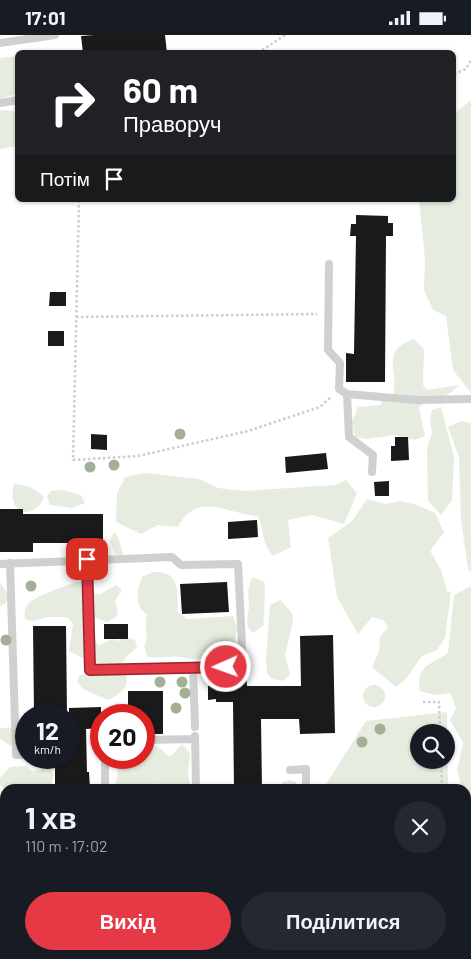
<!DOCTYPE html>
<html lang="uk">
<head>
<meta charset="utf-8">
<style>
	body { margin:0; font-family:Barlow,sans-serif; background:#242831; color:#f1f3f6; height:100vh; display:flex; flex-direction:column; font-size:19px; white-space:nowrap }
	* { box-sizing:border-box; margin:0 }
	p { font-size:16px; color:#9ea1a6 }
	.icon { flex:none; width:28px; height:28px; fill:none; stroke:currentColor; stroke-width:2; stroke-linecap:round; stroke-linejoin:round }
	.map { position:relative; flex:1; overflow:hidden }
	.panel { position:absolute; left:0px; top:749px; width:471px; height:176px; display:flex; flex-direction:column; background:#171b24; border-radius:15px 15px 0 0; box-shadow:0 1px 4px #0004 }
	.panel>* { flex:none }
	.guide { position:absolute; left:15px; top:15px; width:441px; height:152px; border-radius:8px; box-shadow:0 1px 4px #0004; background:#202124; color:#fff; overflow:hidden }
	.tools { position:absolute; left:410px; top:689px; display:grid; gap:10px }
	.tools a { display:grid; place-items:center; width:45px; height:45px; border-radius:50%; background:#171b24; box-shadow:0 1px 4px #0004; font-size:25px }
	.speed { position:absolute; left:15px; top:669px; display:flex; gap:10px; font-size:25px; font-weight:700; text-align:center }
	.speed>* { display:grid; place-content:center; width:65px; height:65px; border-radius:50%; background:#171b24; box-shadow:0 1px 4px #0004; line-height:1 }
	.speed small { font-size:12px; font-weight:400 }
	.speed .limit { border:8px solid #d22; background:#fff; color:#111 }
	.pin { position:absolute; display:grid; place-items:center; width:42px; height:42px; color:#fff; margin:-21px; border-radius:10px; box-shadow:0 2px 8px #0006 }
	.me { position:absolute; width:55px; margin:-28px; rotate:268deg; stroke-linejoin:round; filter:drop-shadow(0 0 4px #0008) }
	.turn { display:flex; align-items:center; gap:18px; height:105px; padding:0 25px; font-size:22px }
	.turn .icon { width:65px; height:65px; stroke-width:2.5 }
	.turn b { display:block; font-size:35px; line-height:42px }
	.then { display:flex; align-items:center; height:48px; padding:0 25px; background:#0003; gap:10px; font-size:19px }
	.round { display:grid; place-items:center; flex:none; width:52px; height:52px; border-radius:26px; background:#242831 }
	.head { display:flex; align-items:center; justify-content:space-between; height:85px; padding:0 25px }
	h1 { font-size:30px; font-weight:700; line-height:38px }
	.action { display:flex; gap:10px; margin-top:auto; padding:10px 25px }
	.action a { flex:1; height:58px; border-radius:30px; background:#e63946; color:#fff; font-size:20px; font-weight:700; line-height:58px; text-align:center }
	.action a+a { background:#242831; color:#f1f3f6 }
	.status { display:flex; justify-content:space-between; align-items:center; height:35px; padding:0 25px; background:#171b24; direction:ltr }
	.status svg { height:14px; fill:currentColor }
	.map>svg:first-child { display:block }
	.green { fill:#e6ecdf; fill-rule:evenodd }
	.building { fill:#1a1a1a }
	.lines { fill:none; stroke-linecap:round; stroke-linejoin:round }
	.path { stroke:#cdcdcd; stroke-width:2.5; stroke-dasharray:2.5 2.5; stroke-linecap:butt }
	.service { stroke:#d0d0d0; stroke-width:8 }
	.tree { fill:#a2b095 }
	.route-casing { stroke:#96252e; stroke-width:12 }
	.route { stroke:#e63946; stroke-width:9 }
</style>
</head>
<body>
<div class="status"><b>17:01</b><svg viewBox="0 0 49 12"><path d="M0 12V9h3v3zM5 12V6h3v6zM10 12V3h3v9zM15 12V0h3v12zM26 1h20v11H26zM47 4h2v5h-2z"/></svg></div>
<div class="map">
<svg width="471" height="924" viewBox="0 0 471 924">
	<rect width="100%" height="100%" fill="#fff"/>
	<path class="green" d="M17,21V59L0,64V23Z
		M471,65V358L453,335L446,281L433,275L424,255L425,224L419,165H454V79Z
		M4,75L17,77V111L0,114V76Z
		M414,304L424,314L423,350L427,355L459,350C443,367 436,359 419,372L425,401L415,405L395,400L366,404L355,402L352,387L358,372L381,370L383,361L393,360C400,336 378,317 414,304Z
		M441,372L454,422L452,465L441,480L428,466L427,414L432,398L430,386L432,375Z
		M461,386L471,388V537L468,534L461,485L459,422L448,392Z
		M145,438L199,444L218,453L243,456L335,450L346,445L357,458L344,489L312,480L288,485L291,512L273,521C262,508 264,497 258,481C227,479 197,455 178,492L158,490L141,499L116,487L117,459L125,442Z
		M14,449C26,450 37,453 44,463C32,487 6,479 14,449Z
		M63,455L81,460L85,468L72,473L50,470L47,462L51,456Z
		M367,464L386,469L400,466L417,470L435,478L444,497L430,516L441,535L447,556L451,557L445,603L437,615L422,621L406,644L396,652L372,632L379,616L380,602L388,592L383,585L372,582L358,599L337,562L328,503L352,486Z
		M114,497C122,504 119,514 125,521L115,519L110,506Z
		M153,537C181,536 177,556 178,577L187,584L233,581L237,592L235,605L241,624L235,636L214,634L201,624C189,625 182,621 173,622C164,622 157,623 148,622L144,612C150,601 143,591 147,580C133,569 137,556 142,542Z
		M253,542L264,547C266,552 264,584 263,591L253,598C243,590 249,581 249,570C249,559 246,553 253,542Z
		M82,546L91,556L99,560L116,550L122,555L115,566L118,576L116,582L107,587L93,582L95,604L98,611L112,604L118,606L126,602L135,605L137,612L125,623L122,630C132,649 126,656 108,665L83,654L77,646L80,640L93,638L91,627L69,616L73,589L67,582H47L34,586L25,584C24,579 24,574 28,569C37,560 69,549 82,546Z
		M0,547L8,560L6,568L0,571Z
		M471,551V913L466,911V754H462L457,735L463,708L450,685L456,673L450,658L436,660L420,656C416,629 430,631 448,618L454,560Z
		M280,565L292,578L293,586L285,620L290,639L284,646L272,644L267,638L266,624L270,570Z
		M363 661a11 11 0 1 1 22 0a11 11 0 1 1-22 0Z
		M447,677L448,754H323L366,686ZM419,698H446V725H419Z
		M18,692L26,694V712L11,711L0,704V693Z
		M182,709L190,718L188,738L191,754H160L159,748L143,751L142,754H115L120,723L144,722V712L157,711L170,722Z
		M25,731L33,736L49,732L54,739L50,754H5L0,750V743L10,732Z
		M290,745L296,747L297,754H278L283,747Z
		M0,804L5,832V920H39L38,924H0Z
		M148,920H304L303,924H152V922Z
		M319,920H443L440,924H320Z"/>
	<path class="building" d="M94,0H165L167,18H83L81,1Z
		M356,180L388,181V188H393V201H386L385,347H346V318L354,319L356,201H350L351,189H356Z
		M50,257H66V271H49Z
		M48,296H64V311H48Z
		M91,399L107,400V415L91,414Z
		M395,402H408L409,425L391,426V411H395Z
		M326,418L328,434L286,438L285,422Z
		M389,446V461H375L374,447Z
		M0,474H23V479H103V508H33V517H0Z
		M257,485L258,502L228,504V487Z
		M227,547L229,577L182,579L180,549Z
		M104,589H128V604H104Z
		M33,591H66L67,680H34Z
		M333,600L335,698L300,699L299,684H261L262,754H234L233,667H216V664L208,665V651L232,650V642L246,641L247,651H301L300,601Z
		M128,656H163V699H144V680H128Z
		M101,672V693L86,694L87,737H89L90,754H55V722H69V673Z"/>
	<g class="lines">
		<path class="path" d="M258,18L285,0
			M454,39L466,34L471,25
			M79,165L73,425L138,421L248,396L320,372L331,362
			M76,282L317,279
			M423,667H439L440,698
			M441,725L442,754
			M443,920V924"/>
		<path class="service" d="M0,8L55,0
			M0,68L18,65
			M329,229L328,315L340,328L339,354L347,359L417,365L471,364
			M347,359L349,402L373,420L372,437
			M87,524L90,635L193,633
			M10,528L16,720H26
			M0,529L172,522L181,530L238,529L243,631L193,633L195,692
			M195,701L196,754
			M144,705L195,704
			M105,722V754
			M290,735L306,734V754
			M309,920V924"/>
	</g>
	<g class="tree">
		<circle cx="180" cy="399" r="5.5"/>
		<circle cx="114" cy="430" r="5.5"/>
		<circle cx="90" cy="432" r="5.5"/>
		<circle cx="31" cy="551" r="5.5"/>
		<circle cx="6" cy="605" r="5.5"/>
		<circle cx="160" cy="647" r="5.5"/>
		<circle cx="182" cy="647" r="5.5"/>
		<circle cx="185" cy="658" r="5.5"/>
		<circle cx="176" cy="673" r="5.5"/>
		<circle cx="380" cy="694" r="5.5"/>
		<circle cx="362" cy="707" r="5.5"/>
	</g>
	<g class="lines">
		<defs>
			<path id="route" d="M87,524L90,635L226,632"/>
		</defs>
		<use href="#route" class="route-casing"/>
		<use href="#route" class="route"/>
	</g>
</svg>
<div class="tools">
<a><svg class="icon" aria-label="search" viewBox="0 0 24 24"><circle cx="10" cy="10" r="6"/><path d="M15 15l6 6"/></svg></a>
</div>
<div class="speed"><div>12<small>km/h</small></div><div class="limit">20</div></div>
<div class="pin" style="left:87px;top:524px;background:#d93025"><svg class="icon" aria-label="arrive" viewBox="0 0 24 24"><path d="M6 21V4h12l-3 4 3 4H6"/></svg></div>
<svg class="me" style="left:226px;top:632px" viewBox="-20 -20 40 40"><circle r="17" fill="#e63946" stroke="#fff" stroke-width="3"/><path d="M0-11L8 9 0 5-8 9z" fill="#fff"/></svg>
<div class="guide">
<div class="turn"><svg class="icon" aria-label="right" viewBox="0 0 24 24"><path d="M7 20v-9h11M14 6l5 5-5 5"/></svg><div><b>60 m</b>Праворуч</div></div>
<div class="then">Потім<svg class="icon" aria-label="arrive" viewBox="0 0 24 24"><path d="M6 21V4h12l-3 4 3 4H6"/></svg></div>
</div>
<section class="panel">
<div class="head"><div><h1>1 хв</h1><p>110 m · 17:02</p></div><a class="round"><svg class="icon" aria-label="close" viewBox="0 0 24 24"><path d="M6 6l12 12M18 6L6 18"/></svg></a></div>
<div class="action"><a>Вихід</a><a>Поділитися</a></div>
</section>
</div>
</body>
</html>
